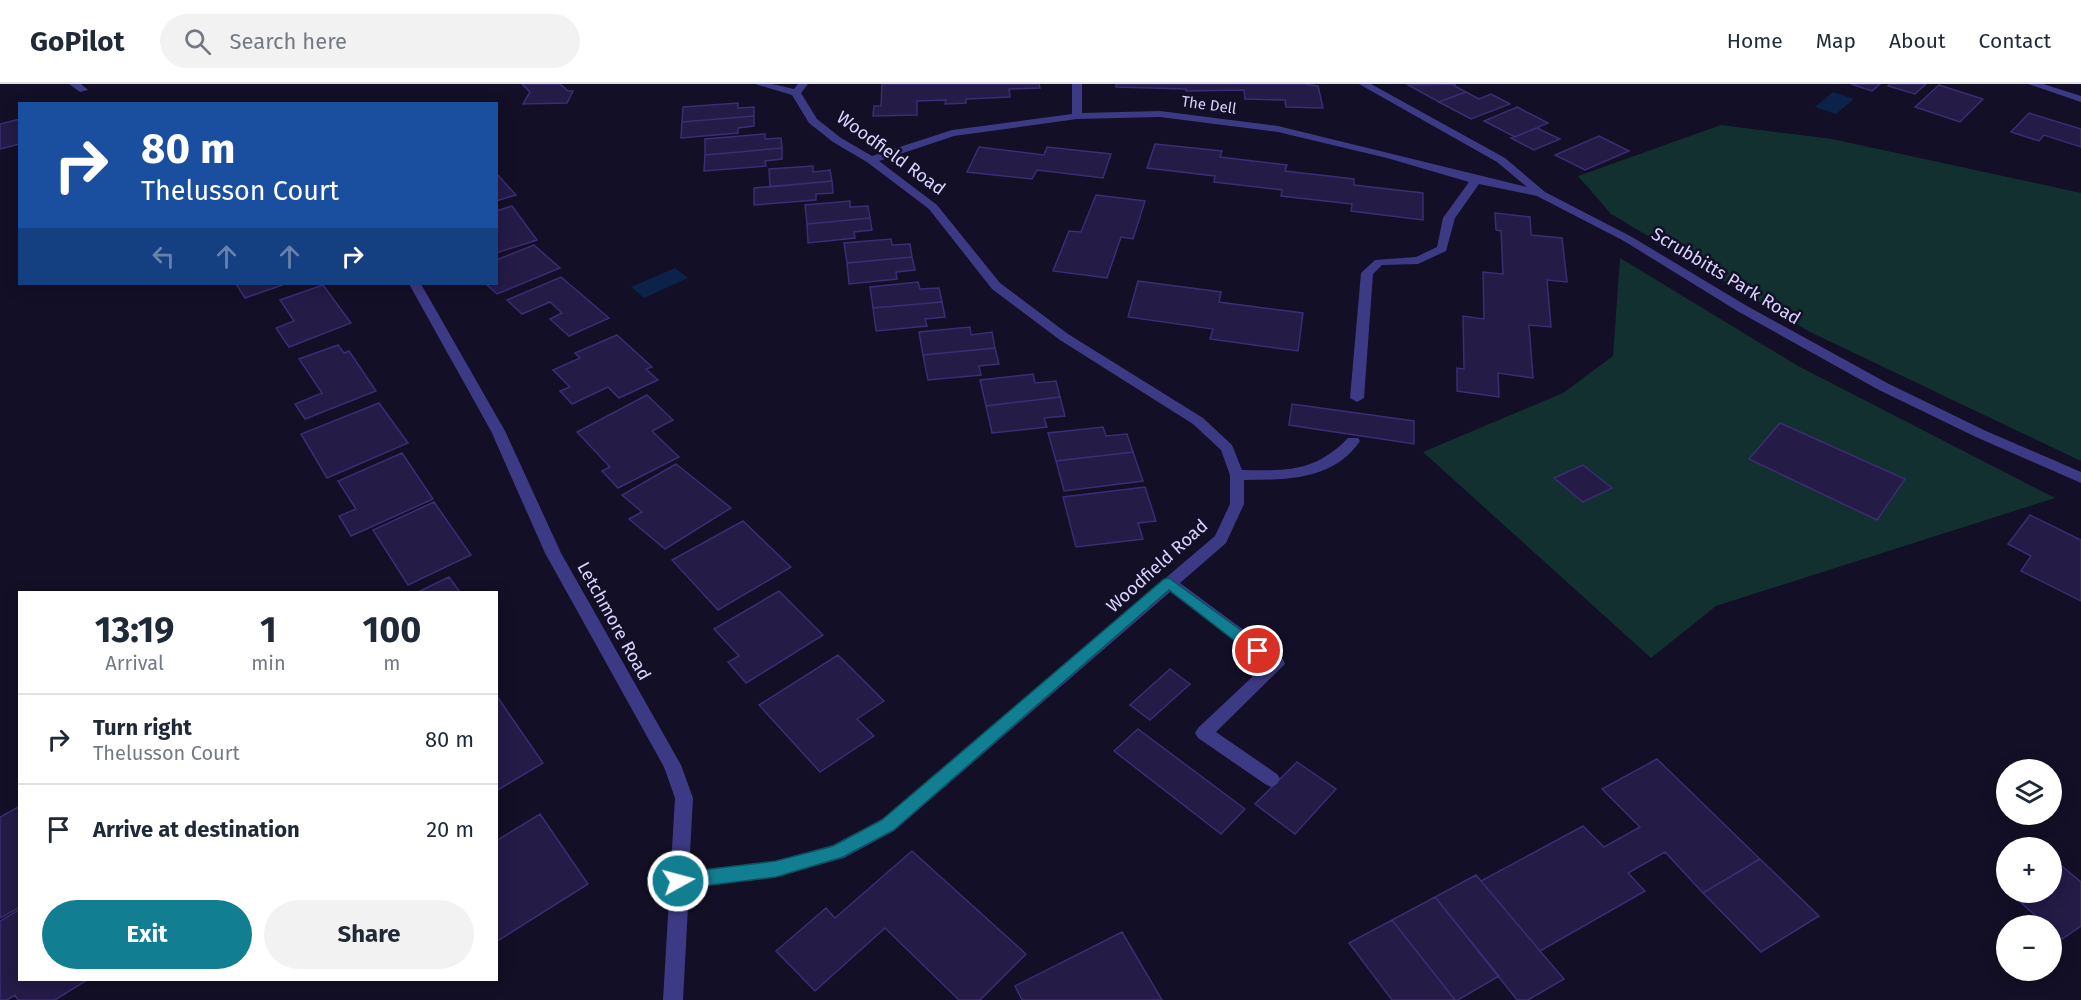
<!DOCTYPE html>
<html lang="en">
<head>
<meta charset="utf-8">
<style>
	body { margin:0; font-family:"Fira Sans",sans-serif; background:#f2f2f3; color:#1f2937; height:100vh; display:flex; flex-direction:column; font-size:22px; white-space:nowrap }
	* { box-sizing:border-box; margin:0 }
	p { font-size:20px; color:#747a83 }
	.icon { flex:none; width:33px; height:33px; fill:none; stroke:currentColor; stroke-width:2; stroke-linecap:round; stroke-linejoin:round }
	.map { position:relative; flex:1; overflow:hidden }
	.drawer { position:absolute; left:18px; top:507px; width:480px; height:390px; display:flex; flex-direction:column; background:#fff; border-radius:0px; box-shadow:0 3px 15px #0003 }
	.drawer>* { flex:none }
	.hud { position:absolute; left:18px; top:18px; width:480px; height:183px; border-radius:0px; box-shadow:0 3px 15px #0003; background:#1a4fa0; color:#fff; overflow:hidden }
	.controls { position:absolute; left:1996px; top:675px; display:grid; gap:12px }
	.controls a { display:grid; place-items:center; width:66px; height:66px; border-radius:50%; background:#fff; box-shadow:0 3px 15px #0003; font-size:30px }
	.pin { position:absolute; display:grid; place-items:center; width:51px; height:51px; color:#fff; margin:-26px; border:3px solid #fff; border-radius:50%; box-shadow:0 2px 6px #0007 }
	.me { position:absolute; width:66px; margin:-33px; rotate:83deg; stroke-linejoin:round; filter:drop-shadow(0 0 4px #0008) }
	.turn { display:flex; align-items:center; gap:21px; height:126px; padding:0 24px; font-size:27px }
	.turn .icon { width:78px; height:78px; stroke-width:2.5 }
	.turn b { display:block; font-size:42px; line-height:51px }
	.lanes { display:flex; align-items:center; height:57px; padding:0 24px; background:#0003; justify-content:center; gap:30px; direction:ltr }
	.lanes .off { opacity:.35 }
	.eta { display:flex; justify-content:space-evenly; align-items:center; height:102px; text-align:center }
	.eta b { font-size:36px; font-weight:700; line-height:42px }
	.action { display:flex; gap:12px; margin-top:auto; padding:12px 24px }
	.action a { flex:1; height:69px; border-radius:36px; background:#117e91; color:#fff; font-size:24px; font-weight:700; line-height:69px; text-align:center }
	.action a+a { background:#f2f2f3; color:#1f2937 }
	ul { padding:0; list-style:none }
	li { display:flex; align-items:center; gap:18px; height:90px; padding:0 24px; border-top:2px solid #e0e1e3 }
	li div { flex:1 }
	li b { display:block; font-size:22px }
	li em { font-style:normal }
	header { display:flex; align-items:center; gap:36px; box-sizing:border-box; height:84px; padding:0 30px; background:#fff; border-bottom:2px solid #e0e1e3 }
	header strong { font-size:28px }
	nav { display:flex; gap:33px; margin-inline-start:auto; font-size:21px }
	.search { width:420px; height:54px; background:#f2f2f3; display:flex; align-items:center; gap:15px; box-sizing:border-box; padding:0 21px; border-radius:33px; color:#747a83; font-size:22px }
	.map>svg:first-child { display:block }
	.green { fill:#12302f }
	.water { fill:#0c2248 }
	.building { fill:#241b47; stroke:#3b2d73; stroke-width:1.5 }
	.lines { fill:none; stroke-linecap:round; stroke-linejoin:round }
	.minor { fill:#3d3a85; fill-rule:evenodd }
	.route { fill:#117e91; stroke:#0b525e; stroke-width:1.5 }
	.labels { text-anchor:middle; dominant-baseline:central; stroke-width:5; stroke-linejoin:round; paint-order:stroke }
	.far-street-label { font-size:15px; fill:#d9d4ff; stroke:#130f26 }
	.street-label { font-size:18px; fill:#d9d4ff; stroke:#130f26 }
</style>
</head>
<body>
<header>
<strong>GoPilot</strong>
<div class="search"><svg class="icon" aria-label="search" viewBox="0 0 24 24"><circle cx="10" cy="10" r="6"/><path d="M15 15l6 6"/></svg>Search here</div>
<nav><a>Home</a><a>Map</a><a>About</a><a>Contact</a></nav>
</header>
<div class="map">
<svg width="2081" height="916" viewBox="0 0 2081 916">
	<rect width="100%" height="100%" fill="#130f26"/>
	<path class="green" d="M1721,41L1832,55L2081,109V377L1810,248L1611,130L1578,92Z
		M1620,174L1800,283L2055,414L1716,522L1651,574L1423,368L1563,309L1613,272Z"/>
	<path class="water" d="M1833,8L1854,15L1836,30L1815,23Z
		M675,184L688,194L644,214L631,203Z"/>
	<path class="building" d="M522,0H560L568,7H573L567,19L523,20L530,8Z
		M882,0H1039L1040,4L1009,5L1010,13L966,15V19L945,20L946,16L917,17V31L873,32L874,22H881Z
		M1116,0H1304L1318,2L1323,24L1286,23L1285,16L1245,15L1244,6L1186,7V5L1116,3Z
		M1456,0L1453,1L1466,8L1439,18L1408,1Z
		M1851,0H1880L1872,7Z
		M1890,0H1926L1915,10L1888,2Z
		M1939,1L1983,15L1960,38L1915,23Z
		M1466,8L1479,15L1491,10L1510,20L1471,35L1439,18Z
		M738,19V24L754,23V32L682,38L683,23Z
		M1517,23L1548,39L1515,53L1484,37Z
		M2029,29L2081,45V63L2044,51L2039,57L2011,48Z
		M754,32V42L738,44V49L681,54L682,38Z
		M20,35V60L0,65V40Z
		M1537,44L1560,55L1534,66L1511,54Z
		M765,50V55L781,54L782,64L705,71V55Z
		M1599,52L1629,67L1585,86L1555,71Z
		M1155,60L1222,67L1220,73L1287,81L1285,87L1354,95V101L1423,109V136L1351,127L1352,120L1281,112L1282,106L1214,98L1215,92L1147,84Z
		M979,63L1044,71L1047,63L1111,70L1103,94L1037,86L1032,95L967,88Z
		M782,64V75L765,77L766,82L704,87L705,71Z
		M813,82V88L830,86L832,97L770,103L769,85Z
		M496,89L516,111L496,117Z
		M832,97L833,109L816,110V116L754,121V104Z
		M1096,111L1145,117L1133,155L1121,153L1107,194L1053,187L1069,147L1081,148Z
		M850,117V123L868,122L870,134L807,140L805,121Z
		M512,122L537,156L496,169V127Z
		M1495,129L1530,133L1531,151L1562,154L1567,198L1547,196L1551,243L1529,241L1533,294L1498,289L1499,313L1457,307V284L1464,285L1463,232L1484,235L1483,188L1503,190L1501,147L1496,146Z
		M870,134L872,146L854,148L855,154L808,159L807,140Z
		M891,155L892,161L910,160L912,173L847,179L844,159Z
		M534,161L560,184L497,210L486,200H496V176Z
		M912,173L915,186L896,188L897,195L849,200L847,179Z
		M561,193L609,234L569,252L550,235L562,229L550,218L522,230L507,216Z
		M1138,197L1221,208L1219,218L1303,229L1298,267L1210,255L1213,245L1128,233Z
		M918,198L920,205L939,204L942,218L873,224L870,203Z
		M236,200H285L245,214Z
		M323,201L351,239L289,263L276,244L294,237L280,216Z
		M942,218L945,233L925,235L927,242L876,247L873,224Z
		M970,243L971,251L992,248L995,264L923,271L919,248Z
		M617,251L652,283L646,285L658,296L619,314L608,303L572,320L560,307L570,303L553,286L580,274L575,269Z
		M338,261L344,269L349,267L376,307L305,335L295,320L322,309L299,275Z
		M995,264L999,280L979,282L981,291L928,296L923,271Z
		M1033,290L1035,299L1056,297L1060,313L986,322L980,296Z
		M647,311L673,336L652,347L679,373L618,404L602,387L610,383L577,348Z
		M1060,313L1065,332L1044,334L1047,343L992,349L986,322Z
		M379,319L408,359L327,394L301,350Z
		M1292,320L1414,337V360L1289,341Z
		M1780,339L1905,395L1877,436L1749,375Z
		M1103,343L1106,352L1127,350L1133,368L1056,377L1048,349Z
		M1133,368L1143,397L1064,407L1056,377Z
		M402,369L433,415L351,452L339,432L356,425L338,397Z
		M676,380L731,424L665,465L629,435L642,428L622,411Z
		M1583,381L1612,404L1583,418L1554,394Z
		M1145,403L1156,437L1138,439L1143,455L1076,463L1063,413Z
		M434,418L471,471L408,501L373,446Z
		M2030,431L2081,456V517L2021,487L2031,472L2008,460Z
		M743,437L791,483L718,526L672,476Z
		M449,493L460,508H418Z
		M779,507L823,551L746,599L728,578L739,572L714,545Z
		M838,571L884,617L857,635L874,652L820,688L759,621Z
		M1170,585L1190,600L1150,636L1130,621Z
		M496,611L543,679L496,707Z
		M1138,645L1245,725L1221,750L1114,667Z
		M1657,675L1760,775L1703,809L1665,768L1628,789L1645,807L1540,867L1481,797L1583,742L1604,763L1640,743L1602,705Z
		M1297,678L1336,705L1295,750L1255,720Z
		M20,722V823L0,834V733Z
		M540,730L588,800L496,858V757Z
		M912,767L1026,870L980,916H959L885,844L815,907L776,867L826,824L835,834Z
		M2052,774L2081,798V842L2062,855L2052,846V842H2047L2009,808H2052Z
		M1760,775L1819,832L1761,868L1703,809Z
		M1476,791L1540,867L1564,895L1528,916H1517L1435,813Z
		M1435,813L1499,892L1458,916H1455L1392,836Z
		M20,825V896H87L55,916H18L15,911L7,916H0V837Z
		M1392,836L1455,916H1392L1349,859Z
		M1122,848L1162,916H1022L1015,902Z"/>
	<g class="lines">
		<path class="minor" d="M69,0H81L88,6L80,8Z
			M755,0H772L794,5L798,0H808L801,9L817,35L841,54L872,72L952,46L1072,30V0H1082V29L1160,27L1278,42L1527,103L1497,78L1359,0H1371L1505,74L1545,108L1632,153L1747,222L1889,300L1986,347L2081,388V399L1976,353L1879,306L1739,228L1624,157L1537,112L1479,100L1455,134L1446,167L1418,180L1382,181L1373,190L1364,314L1357,318L1350,314L1361,189L1375,176L1416,173L1437,163L1443,134L1469,98L1387,74L1278,48L1160,33L1077,35L954,52L879,77L937,121L1000,199L1068,250L1203,334L1232,361L1242,386C1287,387 1315,388 1348,354H1358L1360,357C1334,396 1286,396 1244,396V420L1226,459L1180,499L1283,575L1285,580L1216,648L1277,690L1280,695L1277,700L1271,703L1265,700L1198,654L1195,649L1198,644L1266,580L1170,508L894,747L844,774L776,793L689,804L683,916H663L675,714L664,683L545,469L491,347L409,200H421L505,347L561,469L681,681L693,714L689,787L776,777L833,761L882,735L1215,452L1230,420V391L1221,366L1193,340L1060,256L992,205L929,125L867,78L833,58L809,39L792,11Z
			M2028,0H2043L2081,12V18Z"/>
	</g>
	<path class="route" d="M1169,494L1264,563L1266,567L1264,571H1253L1169,506L894,746L843,773L776,793L678,805L672,803L670,797L672,792L678,789L776,777L833,762L882,736L1164,495Z"/>
	<g class="labels">
		<g class="far-street-label">
			<text transform="translate(1209 21) rotate(8)">The Dell</text>
		</g>
		<g class="street-label">
			<text transform="translate(891 69) rotate(36)">Woodfield Road</text>
			<text transform="translate(1726 192) rotate(31)">Scrubbitts Park Road</text>
			<text transform="translate(1157 482) rotate(-42)">Woodfield Road</text>
			<text transform="translate(614 537) rotate(61)">Letchmore Road</text>
		</g>
	</g>
</svg>
<div class="controls">
<a><svg class="icon" aria-label="layers" viewBox="0 0 24 24"><path d="M12 4l9 5-9 5-9-5zM3 14l9 5 9-5"/></svg></a>
<a>+</a>
<a>−</a>
</div>
<div class="pin" style="left:1258px;top:567px;background:#d93025"><svg class="icon" aria-label="arrive" viewBox="0 0 24 24"><path d="M6 21V4h12l-3 4 3 4H6"/></svg></div>
<svg class="me" style="left:678px;top:797px" viewBox="-20 -20 40 40"><circle r="17" fill="#117e91" stroke="#fff" stroke-width="3"/><path d="M0-11L8 9 0 5-8 9z" fill="#fff"/></svg>
<div class="hud">
<div class="turn"><svg class="icon" aria-label="right" viewBox="0 0 24 24"><path d="M7 20v-9h11M14 6l5 5-5 5"/></svg><div><b>80 m</b>Thelusson Court</div></div>
<div class="lanes"><svg class="icon off" aria-label="left" viewBox="0 0 24 24"><path d="M17 20v-9H6M10 6l-5 5 5 5"/></svg><svg class="icon off" aria-label="ahead" viewBox="0 0 24 24"><path d="M12 20V5M6 11l6-6 6 6"/></svg><svg class="icon off" aria-label="ahead" viewBox="0 0 24 24"><path d="M12 20V5M6 11l6-6 6 6"/></svg><svg class="icon" aria-label="right" viewBox="0 0 24 24"><path d="M7 20v-9h11M14 6l5 5-5 5"/></svg></div>
</div>
<section class="drawer">
<div class="eta">
<div><b>13:19</b><p>Arrival</p></div>
<div><b>1</b><p>min</p></div>
<div><b>100</b><p>m</p></div>
</div>
<ul>
<li><svg class="icon" aria-label="right" viewBox="0 0 24 24"><path d="M7 20v-9h11M14 6l5 5-5 5"/></svg><div><b>Turn right</b><p>Thelusson Court</p></div><em>80 m</em></li>
<li><svg class="icon" aria-label="arrive" viewBox="0 0 24 24"><path d="M6 21V4h12l-3 4 3 4H6"/></svg><div><b>Arrive at destination</b></div><em>20 m</em></li>
</ul>
<div class="action"><a>Exit</a><a>Share</a></div>
</section>
</div>
</body>
</html>
